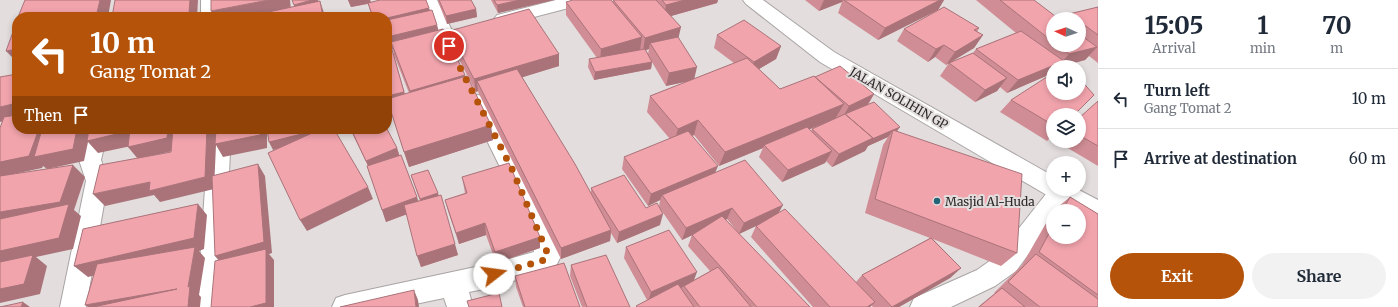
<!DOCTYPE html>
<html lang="en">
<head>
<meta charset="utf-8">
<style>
	body { margin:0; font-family:Merriweather,serif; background:#f2f2f3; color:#1f2937; height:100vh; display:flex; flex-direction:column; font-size:15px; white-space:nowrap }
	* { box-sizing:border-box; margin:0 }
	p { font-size:13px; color:#747a83 }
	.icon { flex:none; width:22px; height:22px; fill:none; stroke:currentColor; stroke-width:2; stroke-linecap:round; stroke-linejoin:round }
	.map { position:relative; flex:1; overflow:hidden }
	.sheet { display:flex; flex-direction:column; background:#fff; width:300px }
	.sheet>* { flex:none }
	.guide { position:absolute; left:12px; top:12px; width:380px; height:122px; border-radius:16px; box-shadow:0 2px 6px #0003; background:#b45309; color:#fff; overflow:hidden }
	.needle { width:26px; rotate:273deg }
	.controls { position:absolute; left:1046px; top:12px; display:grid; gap:8px }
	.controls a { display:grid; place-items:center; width:40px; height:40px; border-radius:50%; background:#fff; box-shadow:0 2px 6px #0003; font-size:20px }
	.pin { position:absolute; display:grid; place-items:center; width:34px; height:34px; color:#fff; margin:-17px; border:2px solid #fff; border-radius:50%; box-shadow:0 1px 4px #0007 }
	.me { position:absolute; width:44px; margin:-22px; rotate:75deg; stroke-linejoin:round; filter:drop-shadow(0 0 3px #0008) }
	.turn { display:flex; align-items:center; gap:14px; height:84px; padding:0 12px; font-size:18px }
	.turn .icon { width:52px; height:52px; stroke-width:2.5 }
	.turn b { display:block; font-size:28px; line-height:34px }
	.then { display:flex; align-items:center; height:38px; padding:0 12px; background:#0003; gap:8px; font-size:15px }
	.eta { display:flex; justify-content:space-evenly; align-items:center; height:68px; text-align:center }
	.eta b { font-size:24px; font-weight:700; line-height:28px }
	.primary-button { display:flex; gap:8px; margin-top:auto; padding:8px 12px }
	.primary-button a { flex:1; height:46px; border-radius:24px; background:#b45309; color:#fff; font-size:16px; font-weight:700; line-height:46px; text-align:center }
	.primary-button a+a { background:#f2f2f3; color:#1f2937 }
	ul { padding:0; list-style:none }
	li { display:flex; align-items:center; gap:12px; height:60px; padding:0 12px; border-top:1px solid #e0e1e3 }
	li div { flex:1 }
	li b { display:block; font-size:15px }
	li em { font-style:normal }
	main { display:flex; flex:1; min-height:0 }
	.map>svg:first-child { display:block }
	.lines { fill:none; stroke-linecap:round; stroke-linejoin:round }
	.minor-casing { stroke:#a9a4a4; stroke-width:2 }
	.secondary-casing { stroke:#a9a4a4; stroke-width:2 }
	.minor { fill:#fff; fill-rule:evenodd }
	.secondary { fill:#fff; fill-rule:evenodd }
	.wall { fill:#d08d95; fill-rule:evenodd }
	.shaded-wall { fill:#a97379 }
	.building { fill:#f2a4ad; stroke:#a97379 }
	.route { stroke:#b45309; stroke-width:7; stroke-dasharray:0 12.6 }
	.poi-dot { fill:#226478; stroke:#e3dddd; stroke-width:1.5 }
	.labels { text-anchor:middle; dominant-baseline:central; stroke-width:4; stroke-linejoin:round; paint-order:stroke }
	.street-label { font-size:12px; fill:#2b2929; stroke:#e3dddd }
	.poi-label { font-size:12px; fill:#2b2929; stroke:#e3dddd; text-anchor:start }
</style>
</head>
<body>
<main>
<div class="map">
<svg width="1098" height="307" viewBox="0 0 1098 307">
	<rect width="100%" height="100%" fill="#e3dddd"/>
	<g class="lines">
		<defs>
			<path id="minor" d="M201,0H219V17H201Z
				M419,0H437L464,55L461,60L454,61L447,60Z
				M556,0H587L584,4L503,25L497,23L494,19L497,15Z
				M478,95L485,97L523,169L555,238L561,256L557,264L551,269L494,287L469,292L473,307H447L444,298L401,307H332L336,298L345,295L494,263L534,252L531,238L501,169L468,102L471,97Z
				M86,129H108L101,160L108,181L86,307H60L86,181L79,160Z
				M209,129H231L223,307H197Z
				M1053,185V189H1073L1074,191L1060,211H1053V221L1016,271L995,286L951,307H910L914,298L977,270L998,255Z"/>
			<path id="secondary" d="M743,0H763L834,52L1053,176V189H1077L1098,200V222L1079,213V211H1076L1045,194L820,62L746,4Z"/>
		</defs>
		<use href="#minor" class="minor-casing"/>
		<use href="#secondary" class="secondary-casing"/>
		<use href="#minor" class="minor"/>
		<use href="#secondary" class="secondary"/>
	</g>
	<path class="wall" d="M348,0H370L371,2L429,8L430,10L437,25L438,30L465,77L493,140L409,167L390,109L387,110V17H372L368,4L351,7ZM392,49H393L394,55L409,93L405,94Z
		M438,0H471L476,9L477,17L447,24L439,4Z
		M491,0H554L498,13Z
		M613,0H718L717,3L671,16L679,39L694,79L734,63L714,48L717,35L781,46L776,59L759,69L780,89L815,77L874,94L868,105L897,131L1017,253L1001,266L933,239L961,268L950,278L899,307H873L871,305L870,307H813L751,237L756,226L739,234L810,307H636L647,300L624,258L626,247L694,280L710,271L688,246L692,235L682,240L659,207L660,200L648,206L622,169L624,157L670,139L647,112L650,96L689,81L666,86L652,62L651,69L594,80L588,67L589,59L597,58L566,15V2H613ZM649,49L648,54L646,50ZM822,124L812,129L811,131L809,129ZM694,135L719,166L763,148L759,157L782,182L825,163L826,161L832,167L865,151L868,146L888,137L883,145L865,213L930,238L862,275L856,282L779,213L715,173L692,136ZM727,219L737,231L726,220Z
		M805,0H944L938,10L878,40L838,13L842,2L819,11Z
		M976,0H1034L1053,19V45H1079V19H1065L1069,14L1098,7V63L1089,56L1085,60L1059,67H1053V73L1007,93L1000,87L997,91L975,102L940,76L949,63L973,53L976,49L1016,33Z
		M979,28L977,32L983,35L974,48L946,65L935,57L928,62L897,41L904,29Z
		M449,31L559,54V66L522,77L591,193V188L646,208L660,225L617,243L611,233L610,241L561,259L479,94L478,91L476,92L451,44Z
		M1011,100L1053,115V135L1047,141L1000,112Z
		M1098,101V166L1056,141H1079V118Z
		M350,129H387L397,148L399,155L418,201H420L411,175L438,196L458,255L421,267L407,214L386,222L368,166Z
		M462,177L540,248L496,263L486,235L459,244L448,211L445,200L465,193Z
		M1070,197L1098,214V307H978L995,293H994L1022,265L1053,211ZM1053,211H1079L1053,237Z
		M571,265L630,307H582L570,276Z
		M515,276L580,307H523L516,287Z"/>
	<path class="shaded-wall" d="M100,0H111L108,17H96Z
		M190,0H198L197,17H168Z
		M269,0H290L291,10L253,17H214L211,11Z
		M312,0H318L320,6L297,12L294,5Z
		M348,0H370L371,3L351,7Z
		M520,0H554L498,13L497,5Z
		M685,0H718L717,3L664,18L666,5Z
		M824,0H843L842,2L819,11Z
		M940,0H944L938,10L878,40L885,28Z
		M320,1L324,13L325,17H323Z
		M429,8L432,21L387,32V18Z
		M476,9L477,17L447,24L446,16Z
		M437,25L440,37L391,42L393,49L387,50V37Z
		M681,27L678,40L650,43L649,49L643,51L645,38Z
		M983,35L974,48L946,65L955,52Z
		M642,37L640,50L600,62L601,49Z
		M944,45L935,57L928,62L936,49Z
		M781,46L776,59L749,75L754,62Z
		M1097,47L1085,60L1059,67H1053V73L1007,93L1018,80L1062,62L1069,54Z
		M17,49V62L6,51Z
		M559,54V66L481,90L477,81L478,91L476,92L474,79Z
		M652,62L651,69L594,80L595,72Z
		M697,67L694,80L666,86L669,73Z
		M465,75L467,88L413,104L410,91Z
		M1007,78L997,91L975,102L985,90Z
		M404,92L408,105L387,101V96Z
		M874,94L866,107L842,119L849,106Z
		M387,101L390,109L387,110Z
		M17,103V118L0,122V107Z
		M844,104L835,119L766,147L764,145L763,148L719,166L725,152Z
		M698,120L694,135L674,143L678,129Z
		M491,125L493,140L409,167L404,152Z
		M900,127L895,134L893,130Z
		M39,129H138L136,145L98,153L88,142L84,161L47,169L43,166L42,168L0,177V162Z
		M168,129H178L177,150L138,159L128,147Z
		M207,129H267V148L223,157L216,145L214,189L160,202L154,195L105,206L93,194L150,182Z
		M318,129H320L321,137L273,150L269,142Z
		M893,130L888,137L868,146L865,151L832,167L839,154L873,138Z
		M397,148L401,160L371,173L366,161Z
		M832,151L825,163L782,182L788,170Z
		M258,164L265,176L272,253L269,254L274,260V307H250L224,267L215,256Z
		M73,165L85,177L74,210L81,216L73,249L36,257L47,266L40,294L0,303V212Z
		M718,166L713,178L662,195L660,200L648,206L651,194Z
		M368,187L373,199L307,231L300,220Z
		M438,193L440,200L422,206L420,199Z
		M417,197L421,209L386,222L382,210Z
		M198,204L207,215L204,249L199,251L205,258L199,295L201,297L200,307H188V287L194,252L88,277L74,266Z
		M783,205L777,216L739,234L744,223Z
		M732,208L727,219L682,240L686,228Z
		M663,214L660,225L617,243L619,232Z
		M485,223L486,235L459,244L456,233Z
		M611,230L610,241L561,259V248Z
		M540,237V248L496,263L495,252Z
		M455,244L458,255L421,267L417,256Z
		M961,268L950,278L899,307H892Z
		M697,272L693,283L684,286L683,287L648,302L651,292Z
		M177,289L146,307H88L85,305Z
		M414,290L418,300L419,307H416Z
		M23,302L30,307H21Z
		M875,302L870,307H867Z"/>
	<path class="building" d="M25,0H100L96,17H18Z
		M115,0H190L189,13L168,17H112Z
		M211,0H269L211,11Z
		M292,0H312L294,5Z
		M380,0H426L429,8L387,18V17H373L368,3Z
		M439,0H471L476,9L446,16Z
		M494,0H520L497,5Z
		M573,0H611L642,37L601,49L566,2Z
		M613,0H656L681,27L645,38Z
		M662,0H685L666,5Z
		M844,0H940L885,28Z
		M1000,0H1034L1059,19H1053V42Z
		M320,1L323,17H245Z
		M944,7L979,28L974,30L983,35L955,52L944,45L936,49L904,29Z
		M1098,7V35L1079,21V19H1076L1069,14Z
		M529,9L559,54L474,79L449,31Z
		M432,10L437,25L387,37V20Z
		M268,11V12L245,17H242Z
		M744,20L781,46L754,62L717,35Z
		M17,21V49L6,51Z
		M443,29L465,75L410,91L391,42Z
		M1021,31L1064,61L1018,80L976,49Z
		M1079,34L1097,47L1069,54L1057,45H1079Z
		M678,37L697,67L669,73L650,43Z
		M391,46L404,92L387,96V47Z
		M645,49L652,62L595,72L589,59Z
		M973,53L1007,78L985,90L949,63Z
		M747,58L780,89L814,76L844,104L725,152L698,120L678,129L650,96Z
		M1067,65L1069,67H1063Z
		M17,66V71L15,72Z
		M840,66L874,94L849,106L815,77Z
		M517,69L575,164L611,230L561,248L477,81Z
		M1053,73V93H1079V78L1094,95L1074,115H1053V125L1011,100Z
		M17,74V103L0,107V77Z
		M467,76L491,125L404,152L387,99Z
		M1098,101V146L1079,135V118Z
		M874,102L900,127L872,139L873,138L845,114Z
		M845,114L873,138L839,154L812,129Z
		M17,115V129H39L29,156L0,162V128L4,117Z
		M807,127L832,151L788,170L764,145Z
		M42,129H77L73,149L34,157Z
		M89,129H126L125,132L87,141Z
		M130,129H168L167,138L128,147Z
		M173,129H207L205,177L149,191L150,182L93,194L100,165L171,152Z
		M216,129H260V135L215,144Z
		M267,129H318V130L269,142Z
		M321,129H334L368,187L300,220L268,153Z
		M351,129H387L397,148L366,161Z
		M893,130L1022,174L1017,253L875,199Z
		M688,131L718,166L651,194L624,157Z
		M401,155L417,197L382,210L367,166Z
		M745,160L783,205L744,223L732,208L686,228L662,195Z
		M509,163L540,237L495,252L485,223L456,233L445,200L467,193L462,177Z
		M258,164L264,242L215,256L212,176Z
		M73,165L60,202L0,212V176Z
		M428,170L438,193L420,199L411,175Z
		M624,175L646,208L657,203L663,214L619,232L591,188Z
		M441,195L455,244L417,256L404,205Z
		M1070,197L1098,214V295L1039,252L1053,226V237H1079V211H1062Z
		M69,204L59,238L0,251V219Z
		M198,204L194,238L74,266L83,229Z
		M785,209L875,302L867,307H830L756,226Z
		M722,216L810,307H757L692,235Z
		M669,230L697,272L651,292L626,247Z
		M931,238L961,268L892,307L862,275Z
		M195,247L188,287L190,286L188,307H93L177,289L85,305L97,264Z
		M266,249V303L250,307H211L215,261Z
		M1036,254L1098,299V307H1040L1008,282Z
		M33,255L24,284L0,289V262Z
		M606,255L630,307H587L571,265Z
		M564,263L580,307H525L515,276Z
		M718,267L751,307H700L684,286Z
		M678,284L694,307H637L636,306Z
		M1002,288L1025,307H979Z
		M414,290L416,307H340Z
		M499,293L502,307H469L467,301Z
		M23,302L21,307H0Z"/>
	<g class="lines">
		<path class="route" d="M449,46L512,169L547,252L548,256L542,261L494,274"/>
	</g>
	<circle class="poi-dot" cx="937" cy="201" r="4"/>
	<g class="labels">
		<g class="street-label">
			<text transform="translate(899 98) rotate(30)">JALAN SOLIHIN GP</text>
		</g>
		<g class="poi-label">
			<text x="945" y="201">Masjid Al-Huda</text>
		</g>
	</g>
</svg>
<div class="controls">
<a><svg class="needle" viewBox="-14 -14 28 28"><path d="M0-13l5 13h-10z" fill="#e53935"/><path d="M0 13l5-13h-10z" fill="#747a83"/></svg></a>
<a><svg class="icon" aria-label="sound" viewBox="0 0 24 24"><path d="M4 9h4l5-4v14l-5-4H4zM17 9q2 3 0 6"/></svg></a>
<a><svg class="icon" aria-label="layers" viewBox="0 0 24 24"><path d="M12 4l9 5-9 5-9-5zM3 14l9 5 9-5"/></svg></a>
<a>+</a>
<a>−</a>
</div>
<div class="pin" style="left:449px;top:46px;background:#d93025"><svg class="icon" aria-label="arrive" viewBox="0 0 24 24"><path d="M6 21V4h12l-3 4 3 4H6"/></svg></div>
<svg class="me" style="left:494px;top:274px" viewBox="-20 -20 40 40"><circle r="19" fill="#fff"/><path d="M0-13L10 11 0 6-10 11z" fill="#b45309"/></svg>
<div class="guide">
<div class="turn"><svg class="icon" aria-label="left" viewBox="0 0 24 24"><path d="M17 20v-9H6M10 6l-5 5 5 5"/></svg><div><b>10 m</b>Gang Tomat 2</div></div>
<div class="then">Then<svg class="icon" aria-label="arrive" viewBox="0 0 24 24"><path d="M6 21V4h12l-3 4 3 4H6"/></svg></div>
</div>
</div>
<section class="sheet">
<div class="eta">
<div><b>15:05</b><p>Arrival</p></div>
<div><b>1</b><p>min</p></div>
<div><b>70</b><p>m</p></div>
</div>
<ul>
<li><svg class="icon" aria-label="left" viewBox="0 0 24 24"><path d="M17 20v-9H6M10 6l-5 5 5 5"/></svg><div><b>Turn left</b><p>Gang Tomat 2</p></div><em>10 m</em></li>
<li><svg class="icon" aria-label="arrive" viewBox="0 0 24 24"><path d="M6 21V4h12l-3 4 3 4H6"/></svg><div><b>Arrive at destination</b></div><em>60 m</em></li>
</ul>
<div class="primary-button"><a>Exit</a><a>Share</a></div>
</section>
</main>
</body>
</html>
